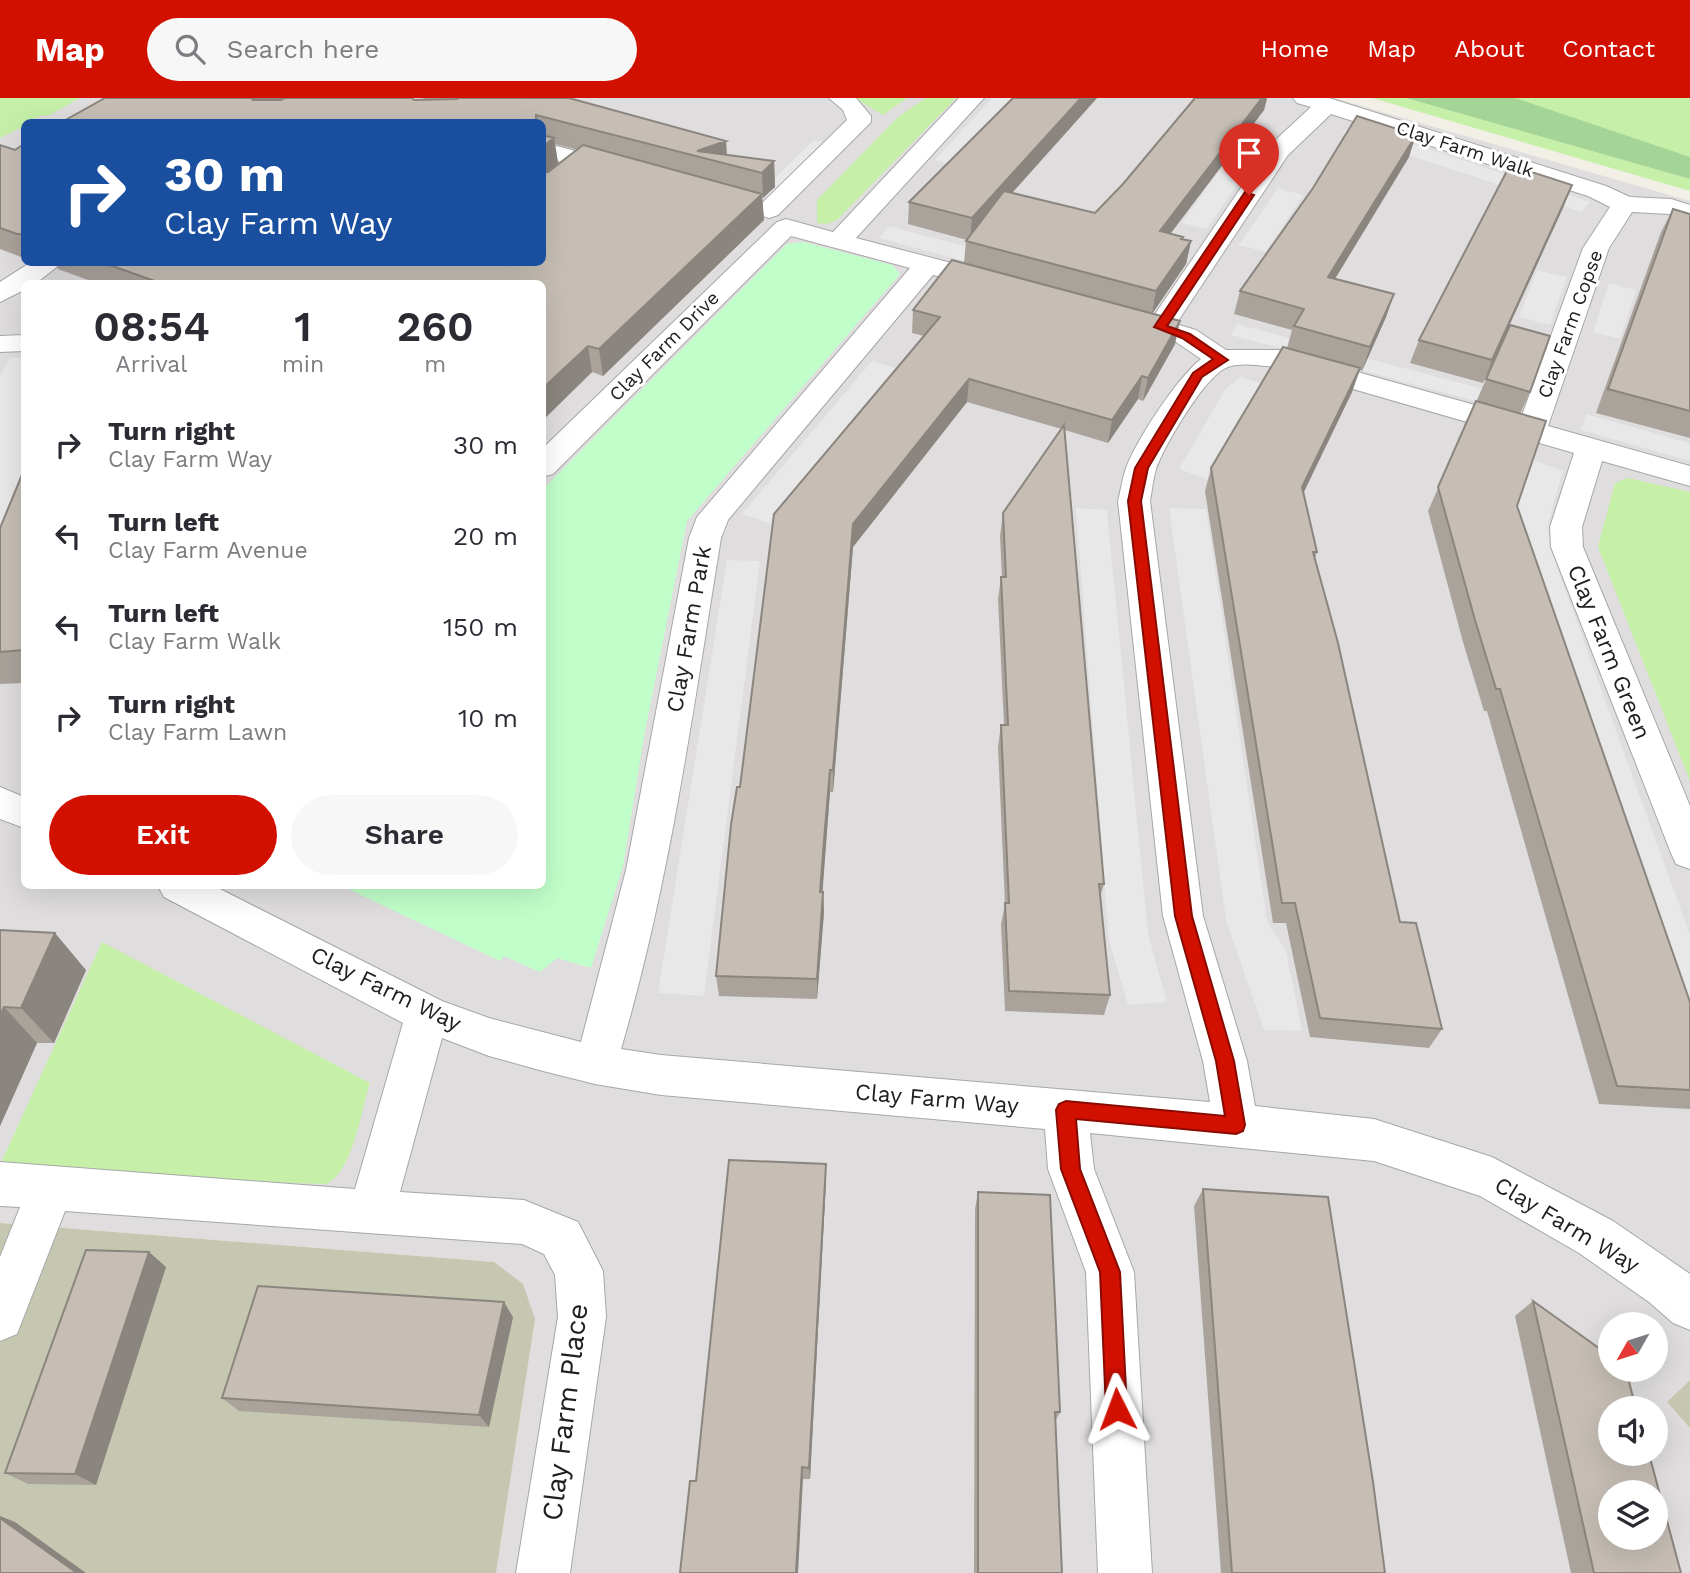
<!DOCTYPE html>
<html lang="en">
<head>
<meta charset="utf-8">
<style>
	body { margin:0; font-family:"Work Sans",sans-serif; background:#f7f7f7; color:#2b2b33; height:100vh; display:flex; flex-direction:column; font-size:26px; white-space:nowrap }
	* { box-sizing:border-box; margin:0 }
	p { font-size:23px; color:#7c7c81 }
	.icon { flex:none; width:38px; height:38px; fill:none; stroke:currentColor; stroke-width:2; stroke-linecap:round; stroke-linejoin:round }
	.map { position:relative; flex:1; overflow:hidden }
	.drawer { position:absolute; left:21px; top:182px; width:525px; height:609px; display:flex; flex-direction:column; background:#fff; border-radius:10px; box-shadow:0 7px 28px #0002 }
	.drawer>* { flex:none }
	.banner { position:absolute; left:21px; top:21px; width:525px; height:147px; border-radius:10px; box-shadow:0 7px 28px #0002; background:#1a4fa0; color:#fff; overflow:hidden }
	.needle { width:46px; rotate:231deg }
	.controls { position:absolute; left:1598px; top:1214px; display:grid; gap:14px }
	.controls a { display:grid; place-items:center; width:70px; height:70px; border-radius:50%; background:#fff; box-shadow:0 7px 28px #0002; font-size:35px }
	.pin { position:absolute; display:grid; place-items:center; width:60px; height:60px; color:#fff; margin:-72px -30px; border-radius:50% 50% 50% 0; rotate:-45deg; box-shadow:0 0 7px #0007 }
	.pin .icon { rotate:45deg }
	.me { position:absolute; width:77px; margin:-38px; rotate:357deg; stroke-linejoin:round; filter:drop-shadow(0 0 5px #0008) }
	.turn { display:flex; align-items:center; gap:24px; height:147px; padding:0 28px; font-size:32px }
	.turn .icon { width:91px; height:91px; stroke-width:2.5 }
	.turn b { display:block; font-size:49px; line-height:60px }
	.eta { display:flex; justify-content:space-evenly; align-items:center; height:119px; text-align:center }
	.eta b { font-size:42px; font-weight:600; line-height:49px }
	.button { display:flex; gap:14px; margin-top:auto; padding:14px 28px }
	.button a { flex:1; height:80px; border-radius:42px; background:#d11000; color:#fff; font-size:28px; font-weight:600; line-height:80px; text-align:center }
	.button a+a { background:#f7f7f7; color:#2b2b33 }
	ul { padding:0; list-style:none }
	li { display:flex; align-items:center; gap:21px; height:91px; padding:0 28px }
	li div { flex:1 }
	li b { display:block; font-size:26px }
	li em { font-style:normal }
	header { display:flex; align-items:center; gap:42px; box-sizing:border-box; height:98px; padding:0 35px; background:#d11000; color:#fff }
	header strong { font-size:33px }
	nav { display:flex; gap:38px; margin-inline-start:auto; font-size:24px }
	.search { width:490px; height:63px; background:#f7f7f7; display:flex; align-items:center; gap:18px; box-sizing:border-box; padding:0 24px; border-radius:38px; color:#7c7c81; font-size:26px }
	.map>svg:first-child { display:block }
	.residential { fill:#dfdddd; fill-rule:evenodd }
	.construction { fill:#c6c7b0 }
	.grass { fill:#c6f0a8 }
	.forest { fill:#a4d597 }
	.park { fill:#c0ffca }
	.parking { fill:#e8e8e8 }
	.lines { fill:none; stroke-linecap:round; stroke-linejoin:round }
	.minor-casing { stroke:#a7a7a7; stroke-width:2 }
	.minor { fill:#fff; fill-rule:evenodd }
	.wall { fill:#aaa39c; fill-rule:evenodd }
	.shaded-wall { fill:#8b857f }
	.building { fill:#c6beb5; stroke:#8b857f; stroke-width:2; fill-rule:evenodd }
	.route { fill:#d11000; stroke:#880a00; stroke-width:2 }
	.labels { text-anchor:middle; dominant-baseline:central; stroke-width:6; stroke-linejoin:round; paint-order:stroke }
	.far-street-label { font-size:19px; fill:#202020; stroke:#fff }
	.street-label { font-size:23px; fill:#202020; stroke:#fff }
	.near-street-label { font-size:28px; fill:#202020; stroke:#fff }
</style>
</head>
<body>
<header>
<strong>Map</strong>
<div class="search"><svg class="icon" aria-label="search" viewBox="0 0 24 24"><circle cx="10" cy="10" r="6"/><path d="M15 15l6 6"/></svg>Search here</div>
<nav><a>Home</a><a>Map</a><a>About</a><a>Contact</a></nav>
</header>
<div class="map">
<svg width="1690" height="1475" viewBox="0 0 1690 1475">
	<rect width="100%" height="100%" fill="#f2efe6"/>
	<path class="residential" d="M0,0H1334L1690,103V1282L1667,1304L1690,1330V1475H496L535,1221L494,1164L0,1125ZM24,24H542V164H24ZM24,186H542V788H24ZM1610,1227H1656V1272H1610ZM1610,1311H1656V1356H1610ZM1610,1395H1656V1440H1610Z"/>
	<path class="construction" d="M0,1125L494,1164L523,1186L535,1221L496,1475H0Z
		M1690,1282V1330L1667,1304Z"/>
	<path class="grass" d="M0,0H80L48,18L44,17L24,24V28L0,40Z
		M855,0H907L883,17Z
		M926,0H956L837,122L827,126L817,125V102L898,19Z
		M1372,0H1406L1690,81V93Z
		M1432,0H1690V76Z
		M1628,380L1690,394V683L1598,449L1615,385Z
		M102,844L370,985C361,1013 353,1072 327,1086L0,1076V1067Z"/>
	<path class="forest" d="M1406,0H1515L1690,59V81Z"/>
	<path class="park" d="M803,144L892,167L900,176L687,423L644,638L623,768L591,870L557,860L540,874L504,858L500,863L342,788H542L543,391L787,146Z"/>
	<path class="parking" d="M992,0H1021L960,69L935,62Z
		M1352,26L1590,104L1581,114L1342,35Z
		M814,42L823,44L769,97L758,96Z
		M1229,59L1252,64L1207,131L1182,125Z
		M1278,90L1303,97L1266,154L1239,147Z
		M889,128L1159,201L1150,213L879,140Z
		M1537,172L1567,179L1550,227L1519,219Z
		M1609,185L1636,192L1620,241L1593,234Z
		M1237,226L1502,296L1498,309L1231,237Z
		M24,259V388L0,449V279L9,260Z
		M872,263L899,271L772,426L742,416Z
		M1241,279L1263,286L1209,382L1179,371L1226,290Z
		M1586,316L1690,345V363L1581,332Z
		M1533,362L1563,373L1548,425L1550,450L1690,837V956L1514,415Z
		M1076,410L1107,412L1148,836L1167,904L1128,907L1109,843Z
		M1169,410L1206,411L1267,823L1286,853L1302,933L1264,932L1226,822Z
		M727,462L760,463L704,898L658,895Z"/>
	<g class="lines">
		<defs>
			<path id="minor" d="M829,0H856L871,18V24L778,117L769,120L760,117L756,112L760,107L847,22L843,12Z
				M959,0H984L856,140L959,167L963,173L959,179L950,181L933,177L728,422L721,440C693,612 670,784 621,951L661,957L1210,1004L1203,963L1163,818L1118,403C1121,392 1122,381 1126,370C1137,341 1177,280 1201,261L1176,244L1116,226L1112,220L1116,214L1126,212L1153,219L1270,47L1311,9L1297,5L1293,0H1329L1606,88L1630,99L1671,101L1690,107V123L1669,116L1632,114L1609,150L1548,328L1690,368V388L1602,363L1582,429L1583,449L1690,708V771L1676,766L1671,755L1551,449L1550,429L1574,355L1277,269C1262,268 1242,264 1228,269C1205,277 1165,347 1156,371C1153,381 1152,392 1150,403L1203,818L1247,963L1255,1008L1374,1021L1492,1059L1613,1123L1690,1176V1232L1673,1225L1649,1204L1579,1155L1480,1098L1374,1063L1090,1035L1094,1071L1134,1174L1152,1475H1098L1086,1174L1048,1071L1045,1031L661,997L595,986L543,973L489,958L442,940L400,1094L524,1102L578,1124L603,1173L606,1219L570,1475H516L558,1219L555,1177L544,1156L522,1146L65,1113L17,1236L0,1243V1159L20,1109L0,1108V1064L355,1091L403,925L164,799L158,788H214L442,903L489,920L581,944L626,772L689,440L697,419L910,170L791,138L553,376L542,379V351L777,124L786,121L833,134ZM1331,16L1588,98L1610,109L1583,150L1521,320L1279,252H1226L1196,232L1176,226L1288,57Z
				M542,44L627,67L630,72L627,77L618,79L542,59Z
				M31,164H63L35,186H24V192L0,204V184Z
				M24,237V253L0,254V238Z
				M0,689L24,699V730L0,721Z"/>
		</defs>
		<use href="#minor" class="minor-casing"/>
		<use href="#minor" class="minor"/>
	</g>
	<path class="wall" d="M422,0H569L726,43L727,57L774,63L775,89L762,100L764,122L603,278L592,274L542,323V186H99L58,171L55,164H542V24H62L424,1ZM555,46L578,52L547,75L558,65Z
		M1097,0L1012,95L1095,115L1123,86L1195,0H1267L1264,12L1170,136L1183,139L1182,141L1191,143L1186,166L1152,216L1175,246L1143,303L1138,301L1108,345L1065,332L1104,786L1100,799L1110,897L1104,917L1005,913L1001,826L1005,806L998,649L1001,627H1004L998,501L1001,479H1002L1000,438L1003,415L1062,331L967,304L853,449L833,694H830L822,794H823L824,814L817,901L719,898L716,878L740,689L924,238L912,235L913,212L964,165L966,143L967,142L908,126L909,104Z
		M24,46V160L0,151V47L15,52Z
		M1409,59L1335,181L1394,196L1386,219L1362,273L1360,272L1352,294L1304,394L1317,454L1315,461L1400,824L1442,931L1429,950L1310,939L1286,825H1273L1205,393L1211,370L1287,250L1292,232L1234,216L1240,193Z
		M1572,87L1483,285L1410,265L1419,242Z
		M1673,111L1690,116V340L1596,315L1661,134Z
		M1510,227L1530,294L1520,316L1517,408L1690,904V1011L1599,1006L1487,613H1484L1463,544L1428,413Z
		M24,372V585L0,586V430Z
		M0,832L86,872L54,945H37L0,1028Z
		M826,1083L810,1381L696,1383Z
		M1203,1091L1385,1475H1221L1194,1108Z
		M978,1094L1060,1314L1055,1324L1062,1475H974L975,1111Z
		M149,1154L166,1169L96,1387L28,1386L5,1375Z
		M1533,1203L1681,1475H1571L1515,1218Z
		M513,1219L489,1329L239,1313L222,1300Z"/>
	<path class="shaded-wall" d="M250,0H297L258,24Z
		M1081,0H1097L970,142L972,120Z
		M1262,0H1267L1264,12L1155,156L1160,133Z
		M1416,37L1409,59L1322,202L1328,179Z
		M554,40L558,65L542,78V49Z
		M726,43L727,66L697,53Z
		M774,63L775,89L763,100L762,75Z
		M1572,87L1563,110L1483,285L1492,262Z
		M762,96L764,122L603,278L599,251Z
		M1191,143L1186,166L1152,216L1156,193Z
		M1394,196L1386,219L1362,273L1370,249Z
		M1180,223L1175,246L1143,303L1148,280Z
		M588,248L592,274L542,323V291Z
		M1360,270L1352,294L1295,412L1302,389Z
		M1142,278L1138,301L1108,345L1112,322Z
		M969,281L967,304L853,449L833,694V672L853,426Z
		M830,672V694L821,814L820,794Z
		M823,794L824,814L817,901V881Z
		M55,835L86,872L54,945L21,910Z
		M4,909L37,945L0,1028V917Z
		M826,1066V1083L810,1381L809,1370Z
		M149,1154L166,1169L96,1387L75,1376Z
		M504,1204L513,1219L489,1329L479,1317Z
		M802,1369L803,1380L798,1475H796Z
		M0,1418L15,1424L86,1475H77L0,1420Z"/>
	<path class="building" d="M105,0H251L253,2H281L285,0H412L414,2L457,1V0H569L726,43L697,53L774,63L762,75L536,17V24H62Z
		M1013,0H1081L972,120L909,104Z
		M1195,0H1262L1160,133L1183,139L1181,141L1191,143L1156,193L966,143L1004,93L1095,115L1123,86Z
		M1357,18L1416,37L1328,179L1394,196L1370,249L1294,228L1304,211L1240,193L1313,90Z
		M542,37L554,40L542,49Z
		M24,46V136H17L0,130V47L15,52Z
		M583,47L762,96L599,251L588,248L542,291V186H163L101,164H542V75L548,74Z
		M1510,67L1572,87L1492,262L1419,242Z
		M1673,111L1690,116V313L1608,291Z
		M952,162L1180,223L1148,280L1142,278L1112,322L969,281L853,426L833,672H830L825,730L820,794H823L817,881L716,878L731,727L737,689H740L774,416L940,219L913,212Z
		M1510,227L1550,238L1530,294L1486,281Z
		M1283,249L1360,270L1302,389L1317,454H1313L1338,545L1400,824L1416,825L1442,931L1320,920L1295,805H1282L1211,370Z
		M1476,303L1546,323L1517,408L1690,904V992L1617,988L1500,591H1496L1475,522L1438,389Z
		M1064,327L1104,786H1099L1110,897L1009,893L1005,805H1009L1001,627H1008L1001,479H1006L1003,415Z
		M24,372V552L0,554V430Z
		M0,832L55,835L21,910L4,909L0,917Z
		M729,1062L826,1066L809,1370L802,1369L796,1475H680L690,1383H696Z
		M1203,1091L1328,1099L1373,1384L1385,1475H1232Z
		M978,1094L1050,1097L1060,1314H1055L1062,1475H978Z
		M86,1152L149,1154L75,1376L5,1375Z
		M258,1188L504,1204L479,1317L222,1300Z
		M1533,1203L1610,1258V1272H1626L1636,1311H1610V1356H1649L1681,1475H1594ZM1610,1395H1656V1440H1610Z
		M0,1420L77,1475H0Z"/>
	<path class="route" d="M1245,94L1254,97L1167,228L1190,236L1228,262L1202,279L1148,370L1141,403L1192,818L1234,963L1245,1027L1243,1033L1236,1036L1076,1021L1080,1071L1120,1174L1127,1311L1124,1318L1117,1321L1109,1318L1106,1311L1100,1174L1061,1071L1056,1012L1059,1006L1066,1003L1225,1018L1216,963L1175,818L1128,403L1135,370L1193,275L1213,261L1182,240L1154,229Z"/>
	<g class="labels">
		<g class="far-street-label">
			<text transform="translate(1465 51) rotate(18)">Clay Farm Walk</text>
			<text transform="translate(1570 226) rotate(-70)">Clay Farm Copse</text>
			<text transform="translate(664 248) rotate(-45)">Clay Farm Drive</text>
		</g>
		<g class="street-label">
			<text transform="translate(689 531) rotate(-80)">Clay Farm Park</text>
			<text transform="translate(1609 554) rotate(68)">Clay Farm Green</text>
			<text transform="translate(386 891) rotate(26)">Clay Farm Way</text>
			<text transform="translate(937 1001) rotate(5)">Clay Farm Way</text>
			<text transform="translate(1567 1127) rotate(31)">Clay Farm Way</text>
		</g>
		<g class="near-street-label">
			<text transform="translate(565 1314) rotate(-83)">Clay Farm Place</text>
		</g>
	</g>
</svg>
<div class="controls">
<a><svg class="needle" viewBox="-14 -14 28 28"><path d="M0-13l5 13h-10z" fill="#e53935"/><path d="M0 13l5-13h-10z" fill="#7c7c81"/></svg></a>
<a><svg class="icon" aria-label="sound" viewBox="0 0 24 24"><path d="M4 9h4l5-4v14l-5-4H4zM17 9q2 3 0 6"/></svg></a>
<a><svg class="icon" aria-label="layers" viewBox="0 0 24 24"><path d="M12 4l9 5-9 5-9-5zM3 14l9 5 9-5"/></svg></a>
</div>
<div class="pin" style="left:1249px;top:97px;background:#d93025"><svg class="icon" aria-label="arrive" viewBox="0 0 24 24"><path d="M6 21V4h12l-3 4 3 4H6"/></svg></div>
<svg class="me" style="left:1117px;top:1311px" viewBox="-20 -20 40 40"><path d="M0-17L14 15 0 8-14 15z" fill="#d11000" stroke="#fff" stroke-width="4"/></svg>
<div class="banner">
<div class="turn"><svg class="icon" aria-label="right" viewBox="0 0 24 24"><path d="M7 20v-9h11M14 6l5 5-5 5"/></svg><div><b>30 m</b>Clay Farm Way</div></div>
</div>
<section class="drawer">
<div class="eta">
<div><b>08:54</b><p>Arrival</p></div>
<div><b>1</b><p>min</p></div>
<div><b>260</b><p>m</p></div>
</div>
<ul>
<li><svg class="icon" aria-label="right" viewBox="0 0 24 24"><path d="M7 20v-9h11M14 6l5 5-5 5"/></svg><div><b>Turn right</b><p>Clay Farm Way</p></div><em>30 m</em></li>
<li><svg class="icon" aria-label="left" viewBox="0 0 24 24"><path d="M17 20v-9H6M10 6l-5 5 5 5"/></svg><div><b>Turn left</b><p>Clay Farm Avenue</p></div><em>20 m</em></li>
<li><svg class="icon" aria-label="left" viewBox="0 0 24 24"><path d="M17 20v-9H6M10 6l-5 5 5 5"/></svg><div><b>Turn left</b><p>Clay Farm Walk</p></div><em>150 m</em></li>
<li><svg class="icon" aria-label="right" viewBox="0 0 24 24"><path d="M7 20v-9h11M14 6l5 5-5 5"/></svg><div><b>Turn right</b><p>Clay Farm Lawn</p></div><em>10 m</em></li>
</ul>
<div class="button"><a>Exit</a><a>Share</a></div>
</section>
</div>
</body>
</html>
